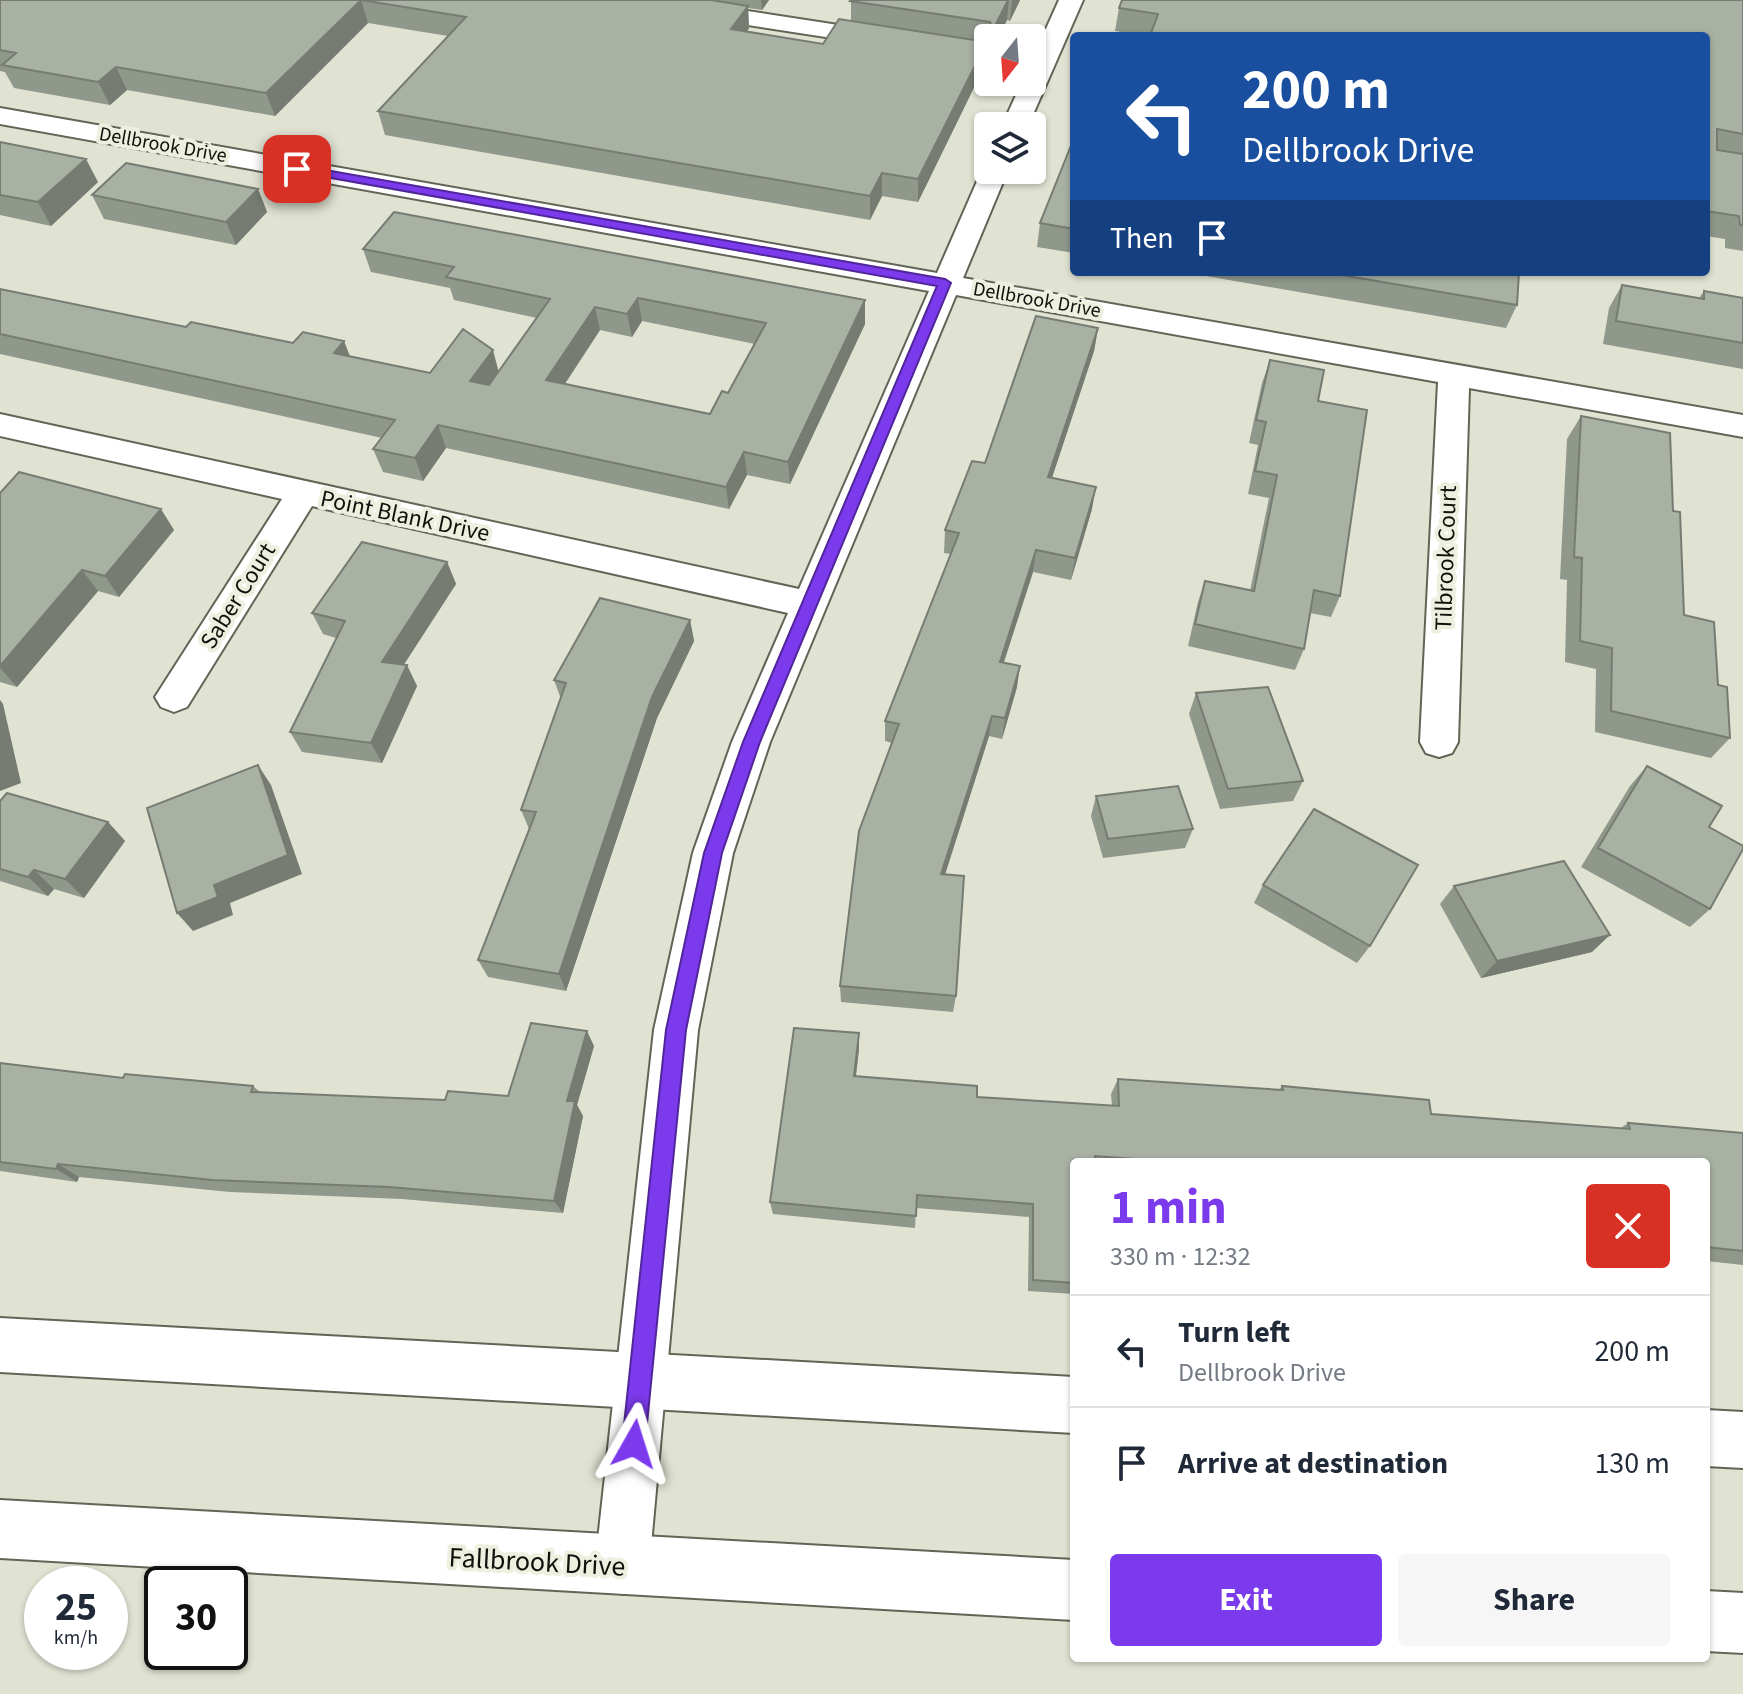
<!DOCTYPE html>
<html lang="en">
<head>
<meta charset="utf-8">
<style>
	body { margin:0; font-family:"Source Sans 3",sans-serif; background:#f6f6f7; color:#1f2937; height:100vh; display:flex; flex-direction:column; font-size:30px; white-space:nowrap }
	* { box-sizing:border-box; margin:0 }
	p { font-size:26px; color:#747a83 }
	.icon { flex:none; width:44px; height:44px; fill:none; stroke:currentColor; stroke-width:2; stroke-linecap:round; stroke-linejoin:round }
	.map { position:relative; flex:1; overflow:hidden }
	.side { position:absolute; left:1070px; top:1158px; width:640px; height:504px; display:flex; flex-direction:column; background:#fff; border-radius:8px; box-shadow:0 2px 6px #0004 }
	.side>* { flex:none }
	.guide { position:absolute; left:1070px; top:32px; width:640px; height:244px; border-radius:8px; box-shadow:0 2px 6px #0004; background:#1a4fa0; color:#fff; overflow:hidden }
	.needle { width:52px; rotate:197deg }
	.tools { position:absolute; left:974px; top:24px; display:grid; gap:16px }
	.tools a { display:grid; place-items:center; width:72px; height:72px; border-radius:8px; background:#fff; box-shadow:0 2px 6px #0004; font-size:40px }
	.speed { position:absolute; left:24px; top:1566px; display:flex; gap:16px; font-size:40px; font-weight:700; text-align:center }
	.speed>* { display:grid; place-content:center; width:104px; height:104px; border-radius:50%; background:#fff; box-shadow:0 2px 6px #0004; line-height:1 }
	.speed small { font-size:20px; font-weight:400 }
	.speed .limit { border:4px solid #111; border-radius:12px; background:#fff; color:#111 }
	.pin { position:absolute; display:grid; place-items:center; width:68px; height:68px; color:#fff; margin:-34px; border-radius:16px; box-shadow:0 4px 12px #0006 }
	.me { position:absolute; width:88px; margin:-44px; rotate:6deg; stroke-linejoin:round; filter:drop-shadow(0 0 6px #0008) }
	.turn { display:flex; align-items:center; gap:28px; height:168px; padding:0 40px; font-size:36px }
	.turn .icon { width:104px; height:104px; stroke-width:2.5 }
	.turn b { display:block; font-size:56px; line-height:68px }
	.then { display:flex; align-items:center; height:76px; padding:0 40px; background:#0003; gap:16px; font-size:30px }
	.round { display:grid; place-items:center; flex:none; width:84px; height:84px; border-radius:8px; background:#f6f6f7 }
	.summary { display:flex; align-items:center; justify-content:space-between; height:136px; padding:0 40px }
	h1 { font-size:48px; font-weight:700; line-height:60px; color:#7c3aed }
	.cta { display:flex; gap:16px; margin-top:auto; padding:16px 40px }
	.cta a { flex:1; height:92px; border-radius:8px; background:#7c3aed; color:#fff; font-size:32px; font-weight:700; line-height:92px; text-align:center }
	.cta a+a { background:#f6f6f7; color:#1f2937 }
	ul { padding:0; list-style:none }
	li { display:flex; align-items:center; gap:24px; height:112px; padding:0 40px; border-top:2px solid #e0e1e3 }
	li div { flex:1 }
	li b { display:block; font-size:30px }
	li em { font-style:normal }
	.map>svg:first-child { display:block }
	.lines { fill:none; stroke-linecap:round; stroke-linejoin:round }
	.minor-casing { stroke:#626456; stroke-width:4 }
	.secondary-casing { stroke:#626456; stroke-width:4 }
	.minor { fill:#fff; fill-rule:evenodd }
	.secondary { fill:#fff; fill-rule:evenodd }
	.wall { fill:#90988c; fill-rule:evenodd }
	.shaded-wall { fill:#767c72 }
	.building { fill:#a8b1a3; stroke:#767c72; stroke-width:2; fill-rule:evenodd }
	.route { fill:#7c3aed; stroke:#51269a; stroke-width:2 }
	.labels { text-anchor:middle; dominant-baseline:central; stroke-width:8; stroke-linejoin:round; paint-order:stroke }
	.far-street-label { font-size:20px; fill:#11110c; stroke:#edefdf }
	.street-label { font-size:24px; fill:#11110c; stroke:#edefdf }
	.near-street-label { font-size:28px; fill:#11110c; stroke:#edefdf }
</style>
</head>
<body>
<div class="map">
<svg width="1743" height="1694" viewBox="0 0 1743 1694">
	<rect width="100%" height="100%" fill="#e0e2d2"/>
	<g class="lines">
		<defs>
			<path id="minor" d="M618,0H676L988,48V62L630,7Z
				M1059,0H1083L1028,126H1002L1022,82H1032V60Z
				M0,108L937,273L982,170L988,164V170H1008L963,278L1743,415V437L1469,388L1458,742L1452,753L1439,757L1426,753L1420,742L1438,382L956,295L770,742L733,853L698,1030L649,1567L641,1586L622,1594L603,1586L595,1567L654,1030L693,853L732,742L788,613L312,506L187,707L174,712L161,707L155,697L282,499L0,436V414L799,589L929,291L0,124Z"/>
			<path id="secondary" d="M0,1318L1074,1377V1433L0,1372Z
				M1706,1410L1743,1412V1468L1706,1466Z
				M0,1500L1074,1560V1620L0,1558Z
				M1706,1591L1743,1593V1653L1706,1651Z"/>
		</defs>
		<use href="#minor" class="minor-casing"/>
		<use href="#secondary" class="secondary-casing"/>
		<use href="#minor" class="minor"/>
		<use href="#secondary" class="secondary"/>
	</g>
	<path class="wall" d="M0,0H769L762,10L748,8L749,28L747,32L823,44L851,21V0H1020L1010,21L1007,20L998,38H988L985,65L918,202L882,196L870,220L385,135L378,111L448,36L368,23L275,116L127,90L110,105L14,88L5,72L0,71Z
		M1743,0V251L1725,248V239L1706,236V36H1148L1115,31L1119,8Z
		M1074,138V253L1037,247L1040,223Z
		M0,142L98,182L51,226L0,215Z
		M258,189L267,212L236,245L104,219L92,195Z
		M363,249L865,324L790,484L747,475L729,509L446,448L423,481L383,472L373,449L382,438L0,354V289L186,327L350,356L430,373L499,372L537,318L454,300L450,288L371,272ZM642,321L755,344L728,393L710,414L565,384L600,330L632,337Z
		M1183,272H1519L1517,305L1506,328Z
		M1622,285L1699,298L1704,291L1743,298V369L1603,344L1609,308Z
		M1098,328L1094,351L1052,477L1092,509L1071,580L1033,572L1004,662L1017,687L1002,739L989,736L945,875L956,996L953,1012L841,1002L840,986L892,743L885,741V721L951,554L944,553L945,530L985,463Z
		M1270,360L1318,401L1340,596L1331,617L1310,613L1304,649L1295,670L1188,646L1198,602L1205,581L1250,591L1269,498L1248,494L1258,445L1249,443L1262,383Z
		M1581,416L1673,511L1684,615L1718,685L1730,738L1711,758L1595,732L1596,669L1565,662L1567,580L1560,579L1567,439Z
		M0,493L174,530L119,597L98,591L17,687L0,682Z
		M447,562L456,584L404,664L417,686L382,763L302,752L290,732L336,638L323,634L312,613Z
		M690,620L694,641L657,718L566,991L488,977L478,960L529,829L521,810L561,699L554,680Z
		M1196,693L1303,781L1293,801L1220,809L1189,714Z
		M1647,766L1709,827L1710,909L1690,927L1581,867L1630,786Z
		M1096,796L1193,829L1185,848L1103,858L1091,816Z
		M0,801L108,822L125,841L84,898L54,889L48,896L0,881Z
		M1263,885L1370,946L1357,963L1254,903Z
		M1454,886L1592,952L1481,978L1440,904Z
		M859,1033V1049L856,1076L977,1097L1112,1106L1111,1094L1118,1079L1279,1090L1282,1086L1431,1114L1621,1128L1628,1123L1743,1133V1265L1706,1261V1162H1074V1294L1028,1291L1029,1217L916,1208L915,1228L773,1214L770,1202Z
		M594,1046L577,1105L583,1116L563,1213L402,1199L230,1192L79,1177L77,1182L0,1171V1063L123,1078L253,1086L260,1092L445,1100L508,1096Z"/>
	<path class="shaded-wall" d="M361,0L368,23L275,116L266,93Z
		M761,0H769L762,10Z
		M1008,0H1009L1007,20L998,38H992L993,30Z
		M1012,0H1020L1010,21Z
		M748,6L749,28L733,52L731,29Z
		M987,42L985,65L918,202V179Z
		M116,67L127,90L110,105L98,82Z
		M86,159L98,182L51,226L38,202Z
		M882,173V196L870,220V196Z
		M258,189L267,212L236,245L226,222Z
		M638,298L642,321L632,337L627,314Z
		M865,300V324L790,484L788,462Z
		M595,307L600,330L552,403L546,380Z
		M1098,328L1094,351L1045,499L1048,477Z
		M344,341L353,364L334,353Z
		M493,350L499,373L477,404L470,381Z
		M438,425L446,448L423,481L415,458Z
		M744,452L747,475L729,509L726,487Z
		M1096,487L1092,509L1071,580L1075,558Z
		M161,509L174,530L119,597L105,576Z
		M1036,550L1033,572L997,683L1000,662Z
		M447,562L456,584L392,683L382,662Z
		M82,570L98,591L17,687L0,668V666Z
		M690,620L694,641L657,718L566,991L559,974L652,697Z
		M407,665L417,686L382,763L371,743Z
		M1020,666L1017,687L1002,739L1005,718Z
		M0,700L3,704L21,783L0,791Z
		M992,716L989,736L939,893L941,874Z
		M258,765L271,785L302,874L230,903L233,915L193,931L177,913L214,885Z
		M108,822L125,841L84,898L65,879Z
		M34,870L54,889L48,896L28,877Z
		M1610,935L1592,952L1481,978L1497,961Z
		M587,1031L594,1046L577,1105L583,1116L563,1213L554,1201L567,1101Z
		M859,1033V1049L854,1091V1076Z
		M58,1164L79,1177L77,1182L56,1169Z"/>
	<path class="building" d="M0,0H711L748,6L731,29L823,44L839,19L987,42L918,179L882,173L870,196L378,111L466,17L361,0L266,93L116,67L98,82L2,65L16,53L0,50Z
		M851,0H1008L993,30L990,22L850,1Z
		M1122,0H1743V134L1717,129V150L1743,154V225H1740L1739,216L1706,211V36H1150L1158,14L1119,8Z
		M1074,138V229L1040,223Z
		M0,142L86,159L38,202L0,195Z
		M126,163L258,189L226,222L92,195Z
		M394,212L865,300L788,462L744,452L726,487L438,425L415,458L373,449L395,420L0,334V289L186,327L191,322L293,343L303,332L344,341L334,353L430,373L463,329L493,350L470,381L489,385L550,299L446,277L454,267L363,249ZM638,298L766,323L728,393L722,391L710,414L546,380L595,307L627,314Z
		M1324,272H1519L1517,305Z
		M1622,285L1704,299V291L1743,298V343L1616,321Z
		M1036,316L1098,328L1048,477L1096,487L1075,558L1036,550L1000,662L1020,666L1005,718L992,716L941,874L964,876L956,996L840,986L859,831L899,724L885,721L959,533L945,530L972,461L985,463Z
		M1270,360L1324,370L1318,401L1367,410L1340,596L1314,590L1304,649L1195,624L1205,581L1254,591L1277,475L1255,471L1266,422L1256,420Z
		M1581,416L1670,433L1673,511L1680,512L1684,615L1714,622L1718,685L1727,687L1730,738L1611,711L1612,648L1580,641L1582,558L1574,557Z
		M19,472L161,509L105,576L82,570L0,666V493Z
		M362,542L447,562L382,662L407,665L371,743L290,732L345,621L312,613Z
		M600,598L690,620L652,697L559,974L478,960L536,812L521,810L566,683L554,680Z
		M1268,687L1303,781L1228,789L1196,693Z
		M258,765L288,855L214,885L218,897L177,913L147,808Z
		M1647,766L1722,806L1709,827L1743,846V849L1710,909L1598,848Z
		M1178,786L1193,829L1108,839L1096,796Z
		M7,793L108,822L65,879L34,870L28,877L0,869V801Z
		M1314,809L1418,865L1370,946L1263,885Z
		M1564,861L1610,935L1497,961L1454,886Z
		M531,1023L587,1031L567,1101H575L554,1201L389,1187L212,1180L58,1164L56,1169L0,1162V1063L123,1078L125,1074L253,1086L251,1092L445,1100L448,1091L508,1096Z
		M794,1028L859,1033L854,1076L977,1086V1097L1119,1106L1118,1079L1283,1090L1282,1086L1429,1100L1431,1114L1630,1129L1628,1123L1743,1133V1251L1706,1247V1162H1176L1095,1156V1162H1074V1283L1033,1280V1204L917,1195L916,1216L770,1202Z"/>
	<path class="route" d="M297,165L945,279L951,283L760,742L722,853L686,1030L645,1444L642,1452L634,1456L625,1452L622,1444L666,1030L704,853L743,742L937,286L292,171L291,169Z"/>
	<g class="labels">
		<g class="far-street-label">
			<text transform="translate(163 145) rotate(10)">Dellbrook Drive</text>
			<text transform="translate(1037 300) rotate(10)">Dellbrook Drive</text>
		</g>
		<g class="street-label">
			<text transform="translate(405 516) rotate(12)">Point Blank Drive</text>
			<text transform="translate(1446 558) rotate(-88)">Tilbrook Court</text>
			<text transform="translate(238 596) rotate(-58)">Saber Court</text>
		</g>
		<g class="near-street-label">
			<text transform="translate(537 1562) rotate(3)">Fallbrook Drive</text>
		</g>
	</g>
</svg>
<div class="tools">
<a><svg class="needle" viewBox="-14 -14 28 28"><path d="M0-13l5 13h-10z" fill="#e53935"/><path d="M0 13l5-13h-10z" fill="#747a83"/></svg></a>
<a><svg class="icon" aria-label="layers" viewBox="0 0 24 24"><path d="M12 4l9 5-9 5-9-5zM3 14l9 5 9-5"/></svg></a>
</div>
<div class="speed"><div>25<small>km/h</small></div><div class="limit">30</div></div>
<div class="pin" style="left:297px;top:169px;background:#d93025"><svg class="icon" aria-label="arrive" viewBox="0 0 24 24"><path d="M6 21V4h12l-3 4 3 4H6"/></svg></div>
<svg class="me" style="left:634px;top:1444px" viewBox="-20 -20 40 40"><path d="M0-17L14 15 0 8-14 15z" fill="#7c3aed" stroke="#fff" stroke-width="4"/></svg>
<div class="guide">
<div class="turn"><svg class="icon" aria-label="left" viewBox="0 0 24 24"><path d="M17 20v-9H6M10 6l-5 5 5 5"/></svg><div><b>200 m</b>Dellbrook Drive</div></div>
<div class="then">Then<svg class="icon" aria-label="arrive" viewBox="0 0 24 24"><path d="M6 21V4h12l-3 4 3 4H6"/></svg></div>
</div>
<section class="side">
<div class="summary"><div><h1>1 min</h1><p>330 m · 12:32</p></div><a class="round" style="background:#d93025;color:#fff"><svg class="icon" aria-label="close" viewBox="0 0 24 24"><path d="M6 6l12 12M18 6L6 18"/></svg></a></div>
<ul>
<li><svg class="icon" aria-label="left" viewBox="0 0 24 24"><path d="M17 20v-9H6M10 6l-5 5 5 5"/></svg><div><b>Turn left</b><p>Dellbrook Drive</p></div><em>200 m</em></li>
<li><svg class="icon" aria-label="arrive" viewBox="0 0 24 24"><path d="M6 21V4h12l-3 4 3 4H6"/></svg><div><b>Arrive at destination</b></div><em>130 m</em></li>
</ul>
<div class="cta"><a>Exit</a><a>Share</a></div>
</section>
</div>
</body>
</html>
